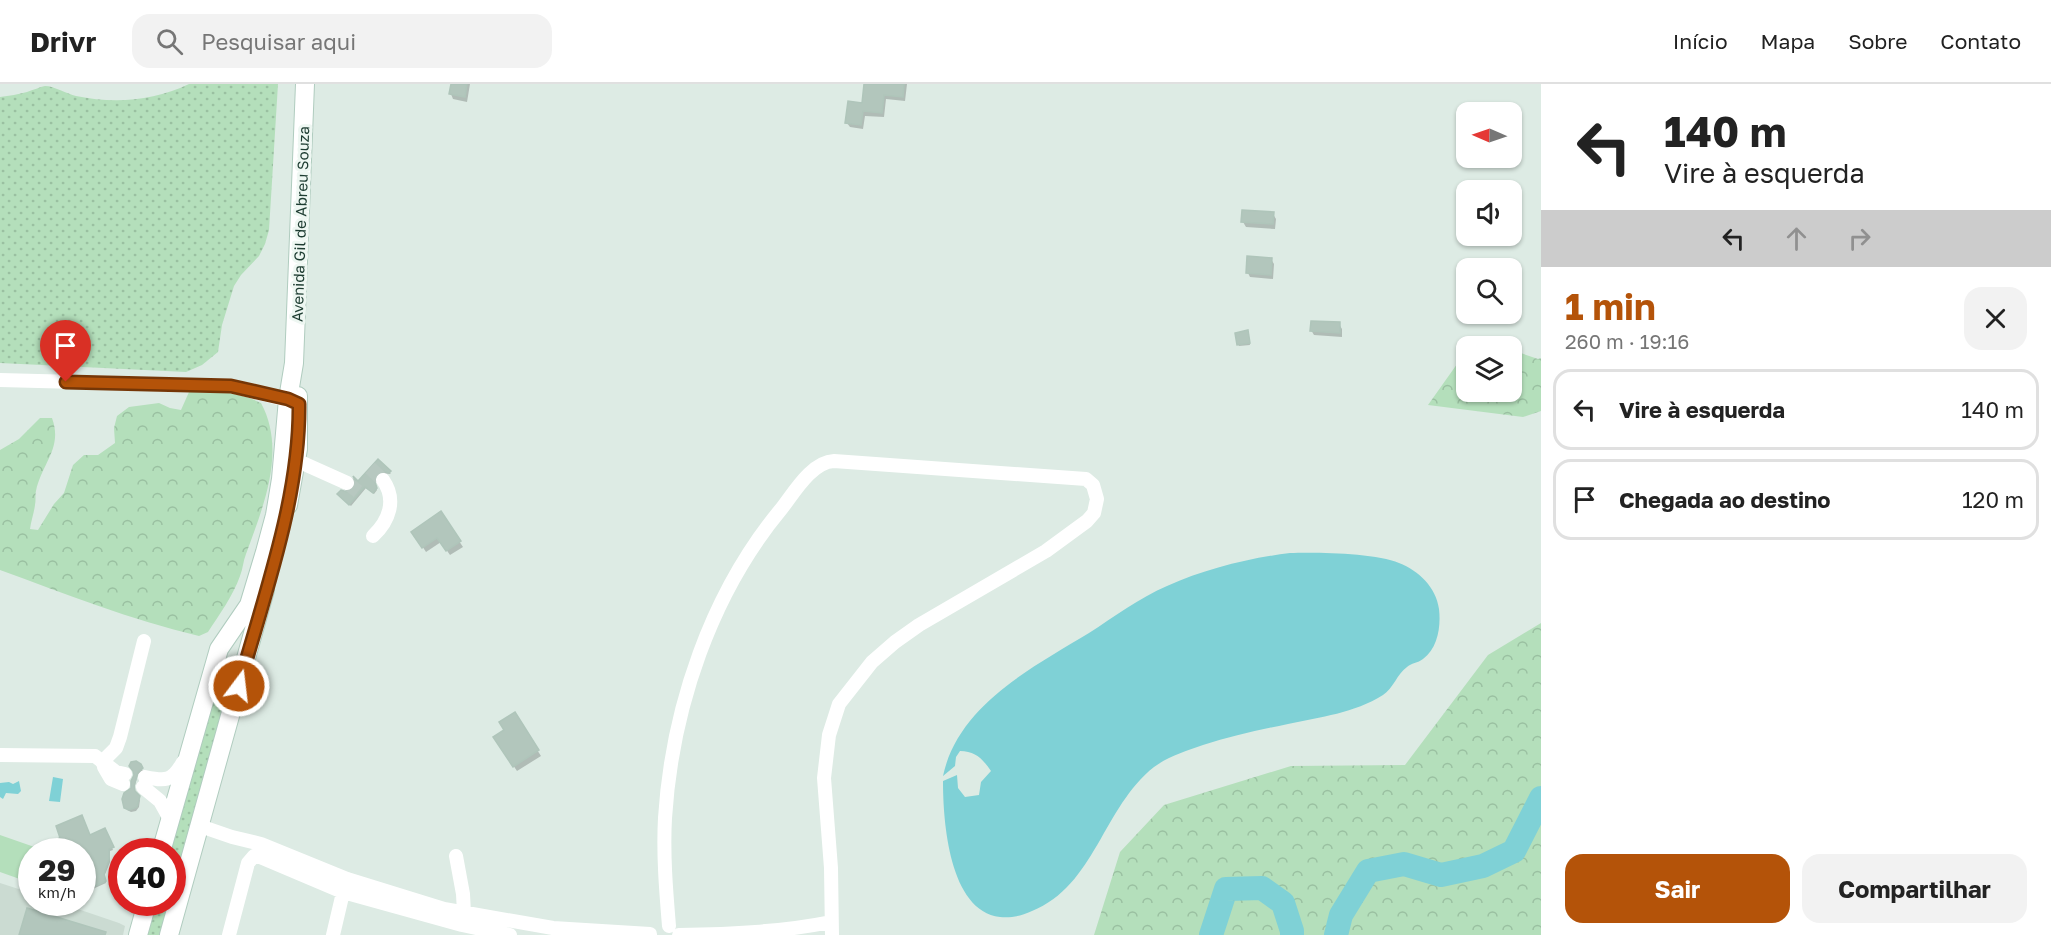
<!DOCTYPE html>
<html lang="pt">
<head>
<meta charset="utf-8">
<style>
	body { margin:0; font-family:"Golos Text",sans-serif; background:#f2f2f2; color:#222; height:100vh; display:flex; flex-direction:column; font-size:22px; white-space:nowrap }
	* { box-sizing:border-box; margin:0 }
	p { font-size:20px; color:#767676 }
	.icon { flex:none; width:33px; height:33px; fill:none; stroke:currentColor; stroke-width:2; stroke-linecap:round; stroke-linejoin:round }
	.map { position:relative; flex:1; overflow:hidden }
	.details { display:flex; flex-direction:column; background:#fff; width:510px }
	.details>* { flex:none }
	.guide { background:#fff; color:#222; overflow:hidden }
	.needle { width:39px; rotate:272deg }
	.controls { position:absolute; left:1456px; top:18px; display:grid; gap:12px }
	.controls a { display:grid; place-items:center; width:66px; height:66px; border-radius:12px; background:#fff; box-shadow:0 2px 4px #0004; font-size:30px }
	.speed { position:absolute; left:18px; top:754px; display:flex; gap:12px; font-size:30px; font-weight:700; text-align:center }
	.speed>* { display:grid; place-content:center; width:78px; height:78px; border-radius:50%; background:#fff; box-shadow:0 2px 4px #0004; line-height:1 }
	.speed small { font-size:15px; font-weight:400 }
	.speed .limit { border:9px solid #d22; background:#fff; color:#111 }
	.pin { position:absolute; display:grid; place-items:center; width:51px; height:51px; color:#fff; margin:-62px -26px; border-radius:50% 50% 50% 0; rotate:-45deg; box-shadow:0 0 6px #0007 }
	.pin .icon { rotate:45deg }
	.me { position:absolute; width:66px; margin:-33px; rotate:15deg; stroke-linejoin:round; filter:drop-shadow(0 0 4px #0008) }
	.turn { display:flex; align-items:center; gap:21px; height:126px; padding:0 24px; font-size:27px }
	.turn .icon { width:78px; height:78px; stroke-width:2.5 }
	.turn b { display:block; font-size:42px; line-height:51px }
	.lanes { display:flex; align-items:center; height:57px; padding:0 24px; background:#0003; justify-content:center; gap:30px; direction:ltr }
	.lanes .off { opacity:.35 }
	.round { display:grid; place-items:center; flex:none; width:63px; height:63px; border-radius:18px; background:#f2f2f2 }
	.summary { display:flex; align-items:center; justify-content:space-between; height:102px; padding:0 24px }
	h1 { font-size:36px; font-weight:700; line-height:45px; color:#b45309 }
	.button { display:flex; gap:12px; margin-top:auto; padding:12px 24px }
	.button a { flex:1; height:69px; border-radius:18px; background:#b45309; color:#fff; font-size:24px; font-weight:700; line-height:69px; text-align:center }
	.button a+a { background:#f2f2f2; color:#222 }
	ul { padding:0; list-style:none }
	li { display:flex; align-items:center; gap:18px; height:81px; margin:0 12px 9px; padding:0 12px; border:3px solid #e0e0e0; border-radius:18px }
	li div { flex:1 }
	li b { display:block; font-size:22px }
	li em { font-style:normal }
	header { display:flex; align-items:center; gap:36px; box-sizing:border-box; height:84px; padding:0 30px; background:#fff; border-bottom:2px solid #e0e0e0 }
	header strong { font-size:28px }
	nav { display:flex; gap:33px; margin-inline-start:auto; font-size:21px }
	.search { width:420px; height:54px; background:#f2f2f2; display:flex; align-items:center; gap:15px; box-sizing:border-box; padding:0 21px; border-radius:18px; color:#767676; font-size:22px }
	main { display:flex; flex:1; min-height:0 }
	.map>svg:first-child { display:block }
	.built { fill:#cbdbd2 }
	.grass { fill:url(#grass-dots) }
	.forest { fill:url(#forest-crowns) }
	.pitch { fill:#b4dfbb }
	.water { fill:#7fd1d6 }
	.shadow { fill:#0003 }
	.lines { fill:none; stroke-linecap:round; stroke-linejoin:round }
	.river { stroke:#7fd1d6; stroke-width:24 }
	.building { fill:#b2c6bc; stroke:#afc5ba; stroke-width:1.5 }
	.street-tunnel { stroke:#b7c8c0; stroke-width:14; stroke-dasharray:14 7; stroke-linecap:butt }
	.secondary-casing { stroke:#b0ccbf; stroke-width:20 }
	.street { stroke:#fff; stroke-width:14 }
	.secondary { stroke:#fff; stroke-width:18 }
	.route-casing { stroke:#753606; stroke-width:15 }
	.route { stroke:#b45309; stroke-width:10 }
	.labels { text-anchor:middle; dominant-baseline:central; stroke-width:6; stroke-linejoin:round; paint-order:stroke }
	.street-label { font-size:15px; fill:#1d3c31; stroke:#eef7f2 }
</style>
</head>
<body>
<header>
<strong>Drivr</strong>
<div class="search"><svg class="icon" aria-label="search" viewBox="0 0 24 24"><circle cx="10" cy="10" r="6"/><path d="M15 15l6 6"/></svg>Pesquisar aqui</div>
<nav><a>Início</a><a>Mapa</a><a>Sobre</a><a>Contato</a></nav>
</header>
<main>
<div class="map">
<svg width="1541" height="851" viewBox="0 0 1541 851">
	<defs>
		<pattern id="grass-dots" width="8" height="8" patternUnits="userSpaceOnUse" patternTransform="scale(1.5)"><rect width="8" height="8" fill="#b4dfbb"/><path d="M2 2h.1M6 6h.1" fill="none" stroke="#9ac0a1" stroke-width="1.8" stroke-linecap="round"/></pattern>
		<pattern id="forest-crowns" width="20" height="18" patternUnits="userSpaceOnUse" patternTransform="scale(1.5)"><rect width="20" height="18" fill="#b4dfbb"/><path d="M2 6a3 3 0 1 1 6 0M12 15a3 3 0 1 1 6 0" fill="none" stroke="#9ac0a1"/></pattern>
	</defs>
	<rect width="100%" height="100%" fill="#ddebe4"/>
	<path class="built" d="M0,799L31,809L32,819H60L119,839L125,842L123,851H0Z"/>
	<path class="grass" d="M189,0H278L269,146L265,160L259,172L241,191L234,202L222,241L218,268L202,281L186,288L0,279V13C9,12 19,10 27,8C33,6 40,3 45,2C54,2 67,10 76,12C115,20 153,17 189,0Z
		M219,591H224L228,593L227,609L173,805L172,768H169Z
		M155,819H169L160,851H146Z"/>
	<path class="forest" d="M1476,253L1502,262H1469Z
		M1467,266V308H1512V266L1538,275L1541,274V327L1523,333L1428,321Z
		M224,305L243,311L261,319C287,367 263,423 246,470C243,477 243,485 240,492C233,512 219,531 208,548L199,552C131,536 66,510 0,486V366L19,355L40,334H52C63,364 42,379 36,407C35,411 36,416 35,421C34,429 31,437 30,445L38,446L54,420L64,409L73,381L84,371H98L115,359L114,344L117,332L129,323L159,319L170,324L181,326L189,308Z
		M1541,539V851H1094L1120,768L1164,721L1291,682L1405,681L1488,571Z"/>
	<path class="pitch" d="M0,751L43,766V768H32L31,799L0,788Z"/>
	<path class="water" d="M1290,469C1316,468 1376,469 1399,479C1419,487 1436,503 1439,525C1441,542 1438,564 1423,575C1418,579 1411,579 1407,583C1397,590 1393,605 1383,611C1354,629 1321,633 1288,640C1259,646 1231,652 1203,661C1186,667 1169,672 1154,683C1103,723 1095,802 1032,827C1021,832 1012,834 1000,833C949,827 943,737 943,697L957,691L958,704L965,713L979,711L981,698L991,687C983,675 975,667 960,667L956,673L955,682L943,692C958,621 1033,583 1089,549C1114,533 1139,514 1167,502C1205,485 1249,474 1290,469Z
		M53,693L63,695L60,718L49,717Z
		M19,697L21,707L18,710L6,709L3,715L0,713V699L9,698L13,700Z"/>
	<path class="shadow" d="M452,0H470L467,18L453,15L451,10Z
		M866,0H907L905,17L886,15L884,33L865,32L863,45L850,43L847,39L863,21Z
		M1273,130L1276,135L1275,145L1246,143L1243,138Z
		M1271,175L1274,180L1273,195L1250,193L1248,189Z
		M1339,240L1342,245V253L1314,251L1311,246Z
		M1248,250L1250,261L1239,262L1238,260Z
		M378,377L391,390L380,389L376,393L374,400L377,406L374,410L366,404L351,422L340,412L354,407L358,399Z
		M441,430L463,463L450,471L441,458L426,468L413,448Z
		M514,630L541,672L517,687L495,654L506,647Z
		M140,681L143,687L138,690L134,705L140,716L139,723L136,727L131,728L127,726L123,718L133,705Z
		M105,746L113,766L110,767V778L104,793L106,799L86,808L82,800V768H61Z"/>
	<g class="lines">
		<path class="river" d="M1211,851L1226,805L1262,804L1283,819L1292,847V851
			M1336,851L1341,831L1368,787L1404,780L1441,791L1483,782L1514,767L1541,714"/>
	</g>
	<path class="building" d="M451,0H467L465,13L449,10Z
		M864,0H904L903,13L884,11L882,29L863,27L861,41L845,39L848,17L862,19Z
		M1242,126L1274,128L1273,140L1241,138Z
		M1247,172L1272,174L1271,191L1246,189Z
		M1311,237L1340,238V249L1310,247Z
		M1248,246L1250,259L1237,261L1235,249Z
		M378,375L391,387L389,389L384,387L378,389L374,395L377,404L373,409L365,403L349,421L337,410L341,406L347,408L353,406L356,399L353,392L358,397Z
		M441,427L461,457L446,467L437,454L422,464L411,448Z
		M515,628L539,666L513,683L493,653L504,646L499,638Z
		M136,677L141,680L143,684L138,688L134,702L135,707L140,712L137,723L129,726L124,724L122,715L124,709L131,704V697L134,691L133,687L129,682L131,678Z
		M82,731L90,751L105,744L114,763L109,765V776L104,790L106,797L82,808V768H60L54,756L60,754L56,742Z
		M27,824L106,848L105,851H19Z"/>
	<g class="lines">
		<path class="street-tunnel" d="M370,384L383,396
			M347,399L360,409"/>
		<defs>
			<path id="secondary" d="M288,421L298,365V312
				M161,768L219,565L249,521L265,468L275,431L281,395L288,315L294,279L305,0
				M138,851L147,819
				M169,851L265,506"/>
		</defs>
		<use href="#secondary" class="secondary-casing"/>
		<path class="street" d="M0,296L231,302L294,318
			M289,373L347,399
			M373,452C389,437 397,416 383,396
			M0,671L95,672L116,688L125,690
			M102,678L116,664L120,653L144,557
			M104,683L111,695L123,700
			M145,693C165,697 172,698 183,678
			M143,703L160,717L170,735
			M200,742L232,753L261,760L347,795L444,825L553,844L650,850
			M456,772L463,810L464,829
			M669,842C666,806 663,770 665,734C672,624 711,509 782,424C795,407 812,378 834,377L1086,395L1093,401L1097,415L1094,429L1087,437L1046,467L919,541L895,558L872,578L839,620L829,651L824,694L831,784L832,851
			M229,851L248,779L254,772H258L343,808L462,841L510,851
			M333,851L345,800
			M679,851C730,850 781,848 831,838"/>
		<use href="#secondary" class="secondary"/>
	</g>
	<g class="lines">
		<defs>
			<path id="route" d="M66,298L231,302L288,315L299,320C300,414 264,511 239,602"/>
		</defs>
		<use href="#route" class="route-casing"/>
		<use href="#route" class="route"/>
	</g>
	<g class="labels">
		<g class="street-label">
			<text transform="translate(300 140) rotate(-88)">Avenida Gil de Abreu Souza</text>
		</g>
	</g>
</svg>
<div class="controls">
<a><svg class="needle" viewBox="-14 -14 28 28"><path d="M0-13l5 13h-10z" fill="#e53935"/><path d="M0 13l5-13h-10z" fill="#767676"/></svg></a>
<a><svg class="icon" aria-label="sound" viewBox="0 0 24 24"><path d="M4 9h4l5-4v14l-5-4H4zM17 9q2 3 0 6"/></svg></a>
<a><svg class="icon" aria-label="search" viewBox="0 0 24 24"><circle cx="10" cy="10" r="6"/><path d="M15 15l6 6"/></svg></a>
<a><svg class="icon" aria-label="layers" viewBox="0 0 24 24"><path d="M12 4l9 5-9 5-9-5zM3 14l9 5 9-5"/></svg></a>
</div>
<div class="speed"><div>29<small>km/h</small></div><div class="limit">40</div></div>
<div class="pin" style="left:66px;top:298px;background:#d93025"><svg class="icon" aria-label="arrive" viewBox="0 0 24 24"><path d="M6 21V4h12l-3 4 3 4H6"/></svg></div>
<svg class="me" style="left:239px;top:602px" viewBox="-20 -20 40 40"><circle r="17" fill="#b45309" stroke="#fff" stroke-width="3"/><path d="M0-11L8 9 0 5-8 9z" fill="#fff"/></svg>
</div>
<section class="details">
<div class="guide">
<div class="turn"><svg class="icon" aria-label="left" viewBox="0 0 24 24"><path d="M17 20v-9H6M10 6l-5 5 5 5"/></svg><div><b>140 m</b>Vire à esquerda</div></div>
<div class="lanes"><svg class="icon" aria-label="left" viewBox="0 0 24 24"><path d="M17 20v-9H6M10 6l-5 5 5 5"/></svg><svg class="icon off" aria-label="ahead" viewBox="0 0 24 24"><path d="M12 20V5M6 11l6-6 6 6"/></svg><svg class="icon off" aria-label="right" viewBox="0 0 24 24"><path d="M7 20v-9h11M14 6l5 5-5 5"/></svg></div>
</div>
<div class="summary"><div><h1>1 min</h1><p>260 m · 19:16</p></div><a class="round"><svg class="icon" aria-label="close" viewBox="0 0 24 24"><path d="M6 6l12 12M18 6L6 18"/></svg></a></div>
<ul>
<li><svg class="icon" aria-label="left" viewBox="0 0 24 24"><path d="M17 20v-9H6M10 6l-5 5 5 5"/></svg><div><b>Vire à esquerda</b></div><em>140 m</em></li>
<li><svg class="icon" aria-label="arrive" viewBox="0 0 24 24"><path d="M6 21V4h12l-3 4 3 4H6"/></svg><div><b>Chegada ao destino</b></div><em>120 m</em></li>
</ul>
<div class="button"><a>Sair</a><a>Compartilhar</a></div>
</section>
</main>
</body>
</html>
